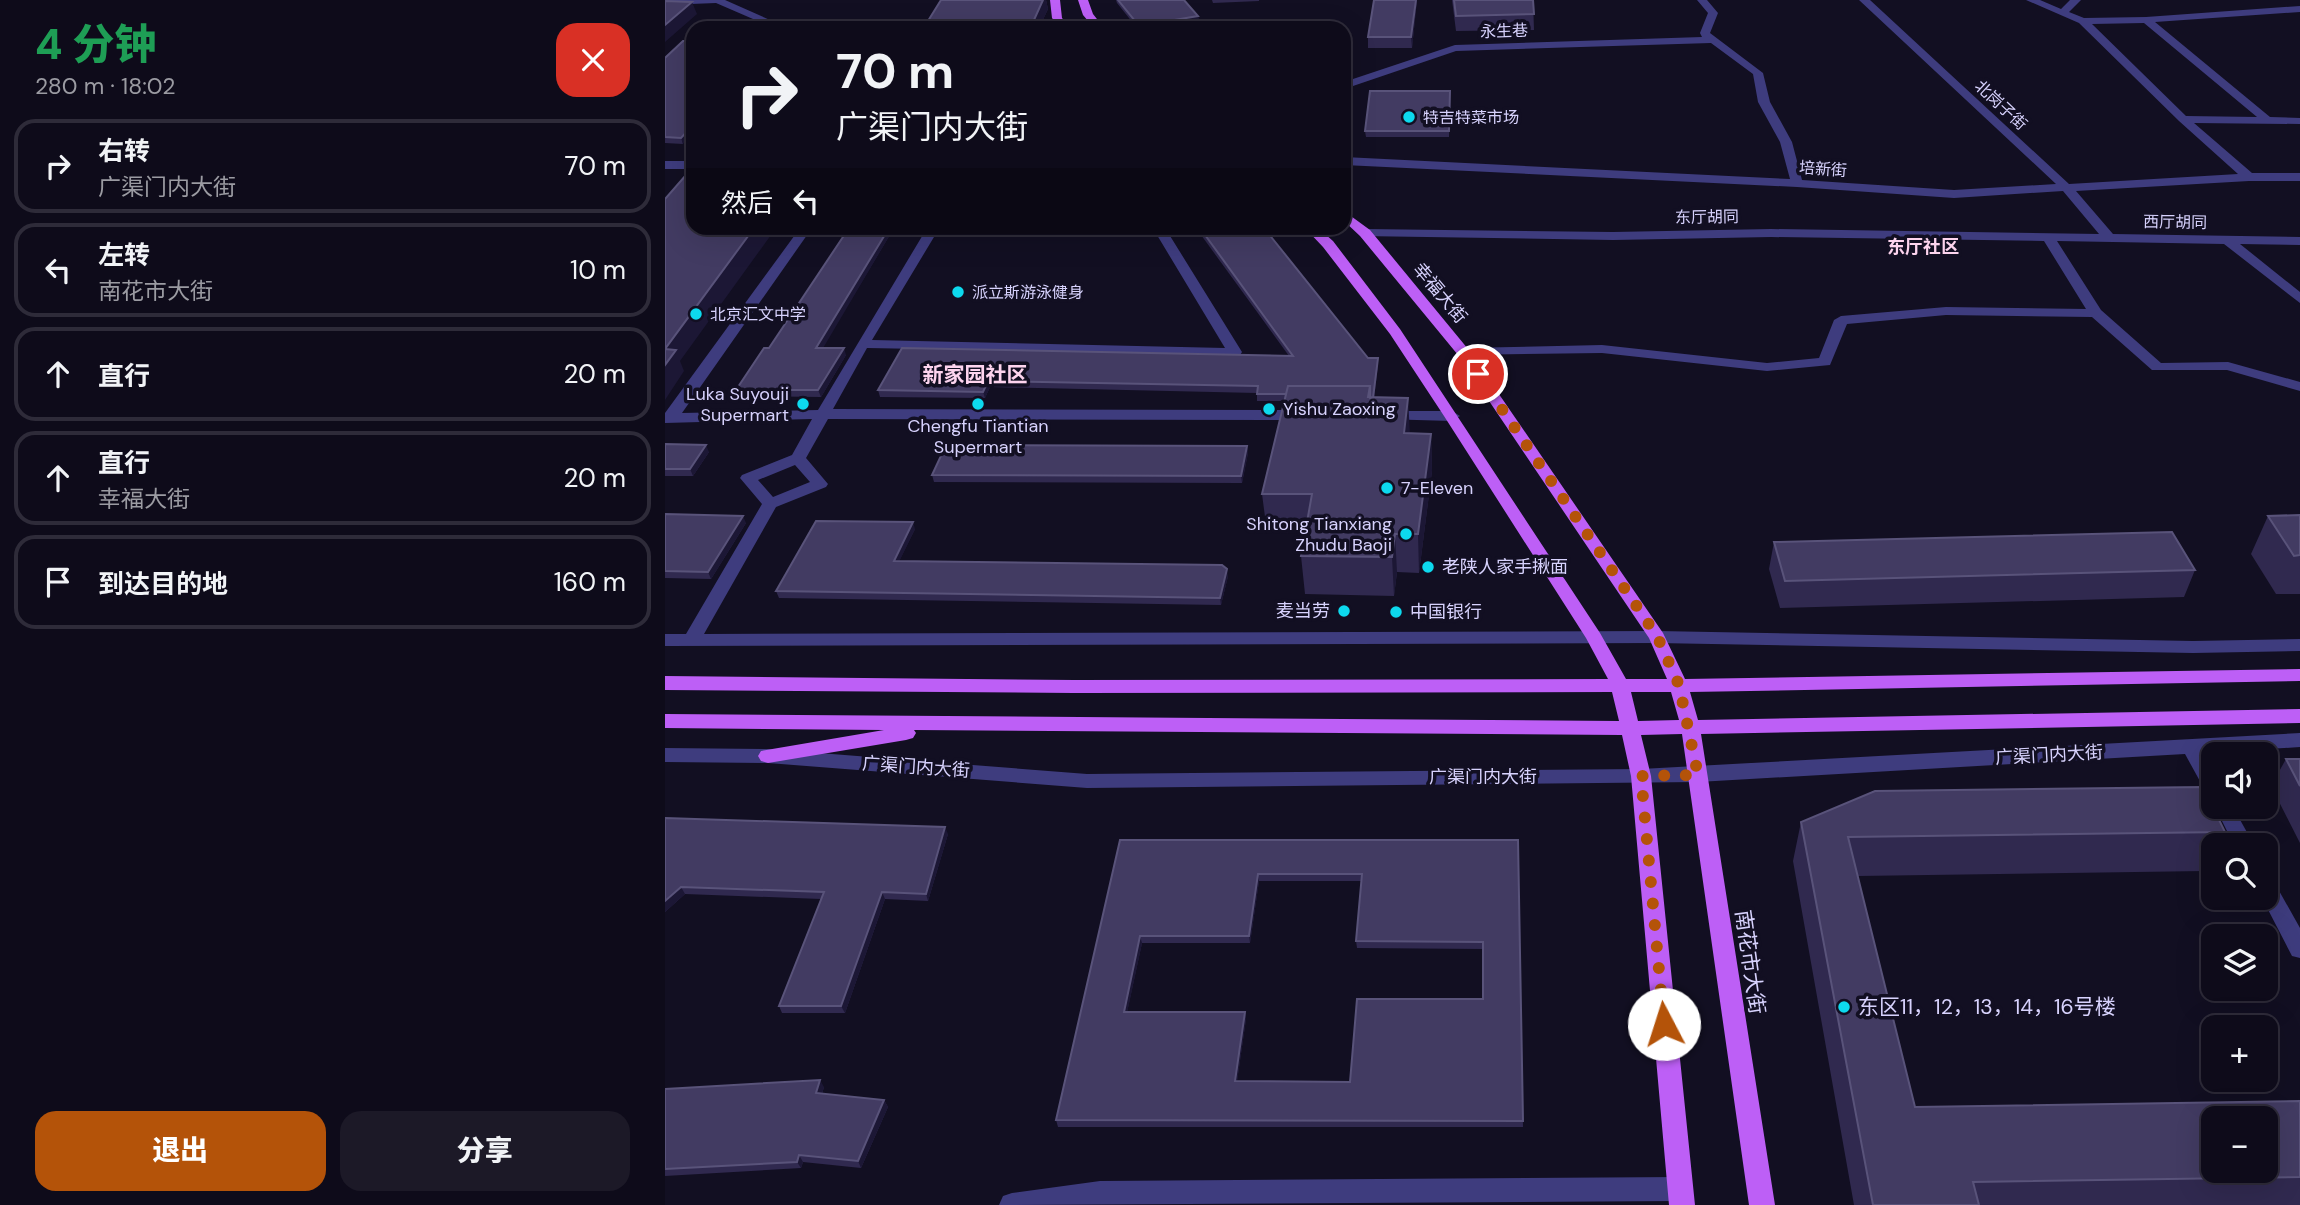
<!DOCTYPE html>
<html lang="zh">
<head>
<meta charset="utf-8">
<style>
	body { margin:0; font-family:"DM Sans","Noto Sans SC",sans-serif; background:#1c1927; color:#f1f3f6; height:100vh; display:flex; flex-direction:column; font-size:26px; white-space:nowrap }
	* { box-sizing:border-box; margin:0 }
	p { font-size:23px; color:#9b9ba2 }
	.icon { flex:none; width:38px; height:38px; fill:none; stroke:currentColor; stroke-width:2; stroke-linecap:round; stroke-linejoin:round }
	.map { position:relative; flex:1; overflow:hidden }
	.side { display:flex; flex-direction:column; background:#0e0b1a; width:665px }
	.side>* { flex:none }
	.top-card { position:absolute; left:21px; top:21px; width:665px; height:214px; border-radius:21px; box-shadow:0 7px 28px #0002,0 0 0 2px #2e2b39; background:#0e0b1a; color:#f1f3f6; overflow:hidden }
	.buttons { position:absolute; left:1536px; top:742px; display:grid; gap:14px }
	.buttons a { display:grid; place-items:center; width:77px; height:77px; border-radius:14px; background:#0e0b1a; box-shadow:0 7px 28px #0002,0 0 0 2px #2e2b39; font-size:35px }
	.pin { position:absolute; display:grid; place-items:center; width:60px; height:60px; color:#fff; margin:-30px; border:4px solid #fff; border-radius:50%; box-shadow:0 2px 7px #0007 }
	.me { position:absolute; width:77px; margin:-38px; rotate:355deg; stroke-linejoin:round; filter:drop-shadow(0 0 5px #0008) }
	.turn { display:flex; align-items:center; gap:24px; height:147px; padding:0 35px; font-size:32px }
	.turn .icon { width:91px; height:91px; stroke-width:2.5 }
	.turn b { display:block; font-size:49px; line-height:60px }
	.then { display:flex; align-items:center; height:66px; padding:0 35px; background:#0003; gap:14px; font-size:26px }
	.round { display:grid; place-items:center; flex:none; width:74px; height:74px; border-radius:21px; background:#1c1927 }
	.headline { display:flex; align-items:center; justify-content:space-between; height:119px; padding:0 35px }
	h1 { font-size:42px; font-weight:800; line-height:52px; color:#1e9e55 }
	.primary-button { display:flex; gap:14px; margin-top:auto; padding:14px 35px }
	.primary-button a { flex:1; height:80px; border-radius:21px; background:#b45309; color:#fff; font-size:28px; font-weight:800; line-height:80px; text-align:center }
	.primary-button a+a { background:#1c1927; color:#f1f3f6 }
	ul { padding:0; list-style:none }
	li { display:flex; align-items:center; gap:21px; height:94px; margin:0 14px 10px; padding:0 21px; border:4px solid #2e2b39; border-radius:21px }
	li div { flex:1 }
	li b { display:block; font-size:26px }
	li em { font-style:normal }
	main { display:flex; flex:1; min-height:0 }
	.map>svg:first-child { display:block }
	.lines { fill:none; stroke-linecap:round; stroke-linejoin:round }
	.minor { fill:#3e3c7e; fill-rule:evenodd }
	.major { fill:#bd5ff6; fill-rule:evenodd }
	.wall { fill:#30294f; fill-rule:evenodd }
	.shaded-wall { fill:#1c1735 }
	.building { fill:#423b62; stroke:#59537a; stroke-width:2; fill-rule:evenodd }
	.route { stroke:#b45309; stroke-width:12; stroke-dasharray:0 21.6 }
	.poi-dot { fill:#0dd9ee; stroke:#120f22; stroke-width:2.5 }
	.labels { text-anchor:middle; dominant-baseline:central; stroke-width:7; stroke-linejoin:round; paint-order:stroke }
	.far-street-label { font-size:16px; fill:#d7d2fd; stroke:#120f22 }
	.far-poi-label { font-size:16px; fill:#d7d2fd; stroke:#120f22; text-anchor:start }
	.far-quarter-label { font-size:18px; font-weight:bold; fill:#fdd4ee; stroke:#120f22 }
	.street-label { font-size:18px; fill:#d7d2fd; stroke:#120f22 }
	.poi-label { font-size:18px; fill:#d7d2fd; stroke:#120f22; text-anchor:start }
	.quarter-label { font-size:21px; font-weight:bold; fill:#fdd4ee; stroke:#120f22 }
	.near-street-label { font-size:21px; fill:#d7d2fd; stroke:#120f22 }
	.near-poi-label { font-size:21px; fill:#d7d2fd; stroke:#120f22; text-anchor:start }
</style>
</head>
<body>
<main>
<section class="side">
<div class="headline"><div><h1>4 分钟</h1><p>280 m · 18:02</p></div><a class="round" style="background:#d93025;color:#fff"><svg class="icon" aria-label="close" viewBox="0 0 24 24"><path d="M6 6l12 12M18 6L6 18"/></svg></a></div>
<ul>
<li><svg class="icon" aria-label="right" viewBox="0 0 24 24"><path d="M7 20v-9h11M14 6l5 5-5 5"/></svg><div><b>右转</b><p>广渠门内大街</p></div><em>70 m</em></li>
<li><svg class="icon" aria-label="left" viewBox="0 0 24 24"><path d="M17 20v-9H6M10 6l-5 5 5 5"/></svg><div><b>左转</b><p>南花市大街</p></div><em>10 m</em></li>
<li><svg class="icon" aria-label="ahead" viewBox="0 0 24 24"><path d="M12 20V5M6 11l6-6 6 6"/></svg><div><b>直行</b></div><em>20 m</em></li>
<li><svg class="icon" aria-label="ahead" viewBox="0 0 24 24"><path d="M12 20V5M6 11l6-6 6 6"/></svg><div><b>直行</b><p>幸福大街</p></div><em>20 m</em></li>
<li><svg class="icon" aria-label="arrive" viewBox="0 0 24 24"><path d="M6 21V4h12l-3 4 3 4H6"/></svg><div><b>到达目的地</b></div><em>160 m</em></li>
</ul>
<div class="primary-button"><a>退出</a><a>分享</a></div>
</section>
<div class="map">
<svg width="1635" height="1205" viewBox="0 0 1635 1205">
	<rect width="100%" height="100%" fill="#120f22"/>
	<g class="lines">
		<path class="minor" d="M0,0H60L123,28H109L51,3L0,5Z
			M1032,0H1042L1053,13L1045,33L1098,73L1105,102L1127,142L1137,180L1289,190L1391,184L1194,0H1205L1404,184L1573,174L1514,121L1414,23L1361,0H1375L1396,9L1405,0H1416L1404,12L1419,18L1481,17L1635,6V12L1490,22L1605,117L1635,118V124L1529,123L1587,173H1635V181H1584L1411,191L1448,234L1635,237V245L1575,244L1635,292V303L1559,244L1392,241L1436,310L1496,363L1563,362L1635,382V391L1562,370H1487L1427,317L1281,315L1182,324L1165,365L1102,371L937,353L793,355L791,352L798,348L937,345L1102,363L1154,358L1169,320L1176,316L1281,307L1421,309L1379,241L1106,237L948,240L695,236V230L700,229L948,232L1106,229L1434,234L1398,191L1289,198L1132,187L679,165V157L1125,179L1115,142L1093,102L1088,74L1046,43L791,51L688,86L685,131L679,134V82L790,45L1037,37L1035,33L1043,13ZM1479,23L1592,117L1521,116L1427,24Z
			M0,161H28V169H0Z
			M135,228H147L17,413L153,410L262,228H497L502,231L577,352L575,355L202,348L168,409L637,410L645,415L637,420L163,419L141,458L163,484L161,487L111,507L39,634L992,631L1528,641L1635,639V651L1528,653L992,643L0,646V634H21L97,504L75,478L77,475L127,455L147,419L0,423V413ZM272,232L492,235L560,348L207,340ZM130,465L145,482L108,497L93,480Z
			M721,411H787L795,416L787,421L716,419L713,416L716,413Z
			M1635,733V747L1539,753L1549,771V796L1542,794L1520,754L1033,782L422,788L103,763L0,762V748L103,749L422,774L976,769Z
			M1549,805L1568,807L1589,845H1569Z
			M1601,878L1608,880L1635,928V958L1627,956L1597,898H1601Z
			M1015,1177L1024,1181L1028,1189L1024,1197L1015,1201L334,1205L338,1196L347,1193L435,1181Z"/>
		<path class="major" d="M385,0H395L397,18L405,28H395L387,18Z
			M413,0H423L428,14L439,28H429L418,15Z
			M679,211L705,230L803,349L998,633L1020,679L1635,669V681L1025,692L1033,720L1635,709V723L1036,734L1110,1205H1084L1017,734L976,735L986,776L1030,1205H1004L966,776L957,735L249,730L251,733L248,738L241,740L103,763L96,761L93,756L96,751L219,730L0,728V714L954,721L947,692L409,693L0,690V676L409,680L943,679L921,638L779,416L725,334L658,247L640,228H653L668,241L735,329L935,633L961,679H1002L984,638L793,355L695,236L679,221ZM966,692H1006L1014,720L973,721Z"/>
	</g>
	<path class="wall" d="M276,0H381L383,9L374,28H264L263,21Z
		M451,0H519L533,16L534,22L497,28H472L452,3Z
		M547,0H594V1L548,3Z
		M752,0L747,48H703V37Z
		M787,0H868L869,30L791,31Z
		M0,58L18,144L0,143Z
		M785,91L784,137H701L700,131Z
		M229,228L157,348L181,355L156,397L74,396L71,390Z
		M531,228H599L703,358L713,365L709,398H743L744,433L766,434L767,471L754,573L732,572L729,596L640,594L636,556L640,533L602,532L597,494L619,401H592V393L325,387L320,398L215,397L213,390L624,356Z
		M0,444L44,452L28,476H0Z
		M582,446L583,453L577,483L269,482L267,475Z
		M0,514L81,523L46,579L0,578Z
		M1635,515V594H1611L1586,554L1603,516Z
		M250,529L234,561L563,576L556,605L114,598L111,591Z
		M1109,542L1530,570L1519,597L1115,608L1104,569Z
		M1621,759H1635V843L1606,786Z
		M0,818L283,834L263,901L220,899L180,1013H117L114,1006L156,899L20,894L0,912Z
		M1136,822L1560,832L1553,845H1549V854L1540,871L1193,876L1250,1107L1635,1101V1205H1189L1128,861Z
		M455,840H853L858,1127H393L391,1120ZM594,881H696L691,941L692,948L818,949V999L685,1082L572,1081L581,1019L580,1012H462L477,943H585Z
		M159,1087L157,1094L219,1100L223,1107L196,1168L138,1162L136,1168L0,1176V1089Z"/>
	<path class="shaded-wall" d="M378,0H381L383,9L374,28H370L369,20Z
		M751,0H752L747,48L746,37Z
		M27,2L32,14L0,42V25Z
		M533,16L534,22L497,28H474V26Z
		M28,125V133L18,144L16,138Z
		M89,228H111L15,361L19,371L0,400V349Z
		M224,228H229L154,355L151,348Z
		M179,348L181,355L156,397L153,390Z
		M713,358V365L708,408V402Z
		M323,381L325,387L320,398L318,392Z
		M743,398L745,435L739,433Z
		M766,434L767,471L754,573L753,534Z
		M41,445L44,452L28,476L25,469Z
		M582,446L583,453L577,483L576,476Z
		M78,516L81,523L46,579L43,572Z
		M248,522L250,529L231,568L229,561Z
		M730,534L732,572L729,596L727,557Z
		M562,569L563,576L556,605L555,598Z
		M280,827L283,834L263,901L261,894Z
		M593,874L594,881L585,943L584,936Z
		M16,887L20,894L0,912V901Z
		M217,892L220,899L180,1013L176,1006Z
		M475,936L477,943L461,1018L459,1012Z
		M580,1012L581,1019L571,1088L570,1081Z
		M155,1080L159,1087L155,1100L151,1093Z
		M219,1100L223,1107L196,1168L193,1161Z
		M134,1155L138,1162L136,1168L132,1162Z"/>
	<path class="building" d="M276,0H378L369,20L263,21Z
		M453,0H519L533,16L474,26Z
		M709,0H751L746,37H703Z
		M789,0H868L869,14L791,16Z
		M0,1L27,2L0,25Z
		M18,41H28V125L16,138L0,137V58Z
		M705,91H785L784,131H700Z
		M28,167V228H89L0,349V199Z
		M184,228H224L151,348H179L153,390H71L99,348H104Z
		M535,228H599L703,358H713L708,398H705V386H623L621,394H592L593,386L323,381L318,392L213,390L237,348L628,356Z
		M0,349L11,350L0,365Z
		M623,386H705L703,397L743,398L739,433L766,434L753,534H730L727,557L636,556L647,494H597Z
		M0,444L41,445L25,469H0Z
		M281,445L582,446L576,476L267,475Z
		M0,514L78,516L43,572L0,571Z
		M1635,515V555L1629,556L1603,516Z
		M151,521L248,522L229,561L557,565L562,569L555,598L111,591Z
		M1507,532L1530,570L1120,581L1109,542Z
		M1621,759H1635V786Z
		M1538,787L1560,832L1183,837L1250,1107L1635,1101V1177L1308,1182L1314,1205H1208L1136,822L1210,791ZM1549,1118H1601V1171H1549Z
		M0,818L280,827L261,894L217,892L176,1006H114L159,892L16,887L0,901Z
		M455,840H853L858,1121L391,1120ZM593,874H697L691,941L818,942V999H692L685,1082L570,1081L580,1012H459L475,936H584Z
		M155,1080L151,1093L219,1100L193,1161L134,1155L132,1162L0,1169V1089Z"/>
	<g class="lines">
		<path class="route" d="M813,374L992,636L1014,685L1033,775L976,776L999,1024"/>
	</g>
	<g class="poi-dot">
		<circle cx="744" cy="117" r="7"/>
		<circle cx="293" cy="292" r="7"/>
		<circle cx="31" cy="314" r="7"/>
		<circle cx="138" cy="404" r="7"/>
		<circle cx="313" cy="404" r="7"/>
		<circle cx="604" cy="409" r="7"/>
		<circle cx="722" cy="488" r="7"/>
		<circle cx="741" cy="534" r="7"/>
		<circle cx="763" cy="567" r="7"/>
		<circle cx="679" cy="611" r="7"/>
		<circle cx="731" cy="612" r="7"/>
		<circle cx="1179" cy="1007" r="7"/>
	</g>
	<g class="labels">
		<g class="far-street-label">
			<text transform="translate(839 31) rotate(-2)">永生巷</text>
			<text transform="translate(1336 105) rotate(43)">北岗子街</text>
			<text transform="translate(1158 169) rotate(4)">培新街</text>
			<text transform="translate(1042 217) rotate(-1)">东厅胡同</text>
			<text transform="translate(1510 222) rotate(1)">西厅胡同</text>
		</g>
		<g class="far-poi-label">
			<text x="758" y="117">特吉特菜市场</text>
			<text x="307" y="292">派立斯游泳健身</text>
			<text x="45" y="314">北京汇文中学</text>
		</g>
		<g class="far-quarter-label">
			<text x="1258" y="247">东厅社区</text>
		</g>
		<g class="street-label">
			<text transform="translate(775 293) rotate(50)">幸福大街</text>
			<text transform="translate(1384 755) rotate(-3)">广渠门内大街</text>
			<text transform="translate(251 767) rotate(4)">广渠门内大街</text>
			<text x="818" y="777">广渠门内大街</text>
		</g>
		<g class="poi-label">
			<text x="124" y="394" text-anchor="end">Luka Suyouji<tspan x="124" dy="21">Supermart</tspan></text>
			<text x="618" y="409">Yishu Zaoxing</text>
			<text x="313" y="426" text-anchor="middle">Chengfu Tiantian<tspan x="313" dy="21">Supermart</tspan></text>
			<text x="736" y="488">7-Eleven</text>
			<text x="727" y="524" text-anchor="end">Shitong Tianxiang<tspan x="727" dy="21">Zhudu Baoji</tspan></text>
			<text x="777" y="567">老陕人家手揪面</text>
			<text x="665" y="611" text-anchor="end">麦当劳</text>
			<text x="745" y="612">中国银行</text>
		</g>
		<g class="quarter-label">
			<text x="310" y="375">新家园社区</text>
		</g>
		<g class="near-street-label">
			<text transform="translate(1085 962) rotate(82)">南花市大街</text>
		</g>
		<g class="near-poi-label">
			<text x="1193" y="1007">东区11，12，13，14，16号楼</text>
		</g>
	</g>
</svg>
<div class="buttons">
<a><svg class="icon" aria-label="sound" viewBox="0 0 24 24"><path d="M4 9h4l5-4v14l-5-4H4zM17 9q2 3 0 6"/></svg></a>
<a><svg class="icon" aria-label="search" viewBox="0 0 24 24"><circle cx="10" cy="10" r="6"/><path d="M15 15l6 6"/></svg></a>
<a><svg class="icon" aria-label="layers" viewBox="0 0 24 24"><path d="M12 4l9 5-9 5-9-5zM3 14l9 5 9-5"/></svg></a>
<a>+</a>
<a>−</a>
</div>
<div class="pin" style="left:813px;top:374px;background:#d93025"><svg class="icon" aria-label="arrive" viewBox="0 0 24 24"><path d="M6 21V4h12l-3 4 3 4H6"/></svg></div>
<svg class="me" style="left:999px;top:1024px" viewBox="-20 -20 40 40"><circle r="19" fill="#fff"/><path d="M0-13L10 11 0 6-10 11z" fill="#b45309"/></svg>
<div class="top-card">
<div class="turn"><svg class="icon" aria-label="right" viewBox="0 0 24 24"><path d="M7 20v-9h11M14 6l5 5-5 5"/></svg><div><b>70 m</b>广渠门内大街</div></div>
<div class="then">然后<svg class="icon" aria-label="left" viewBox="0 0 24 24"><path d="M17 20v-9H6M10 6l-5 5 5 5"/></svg></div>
</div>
</div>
</main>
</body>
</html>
